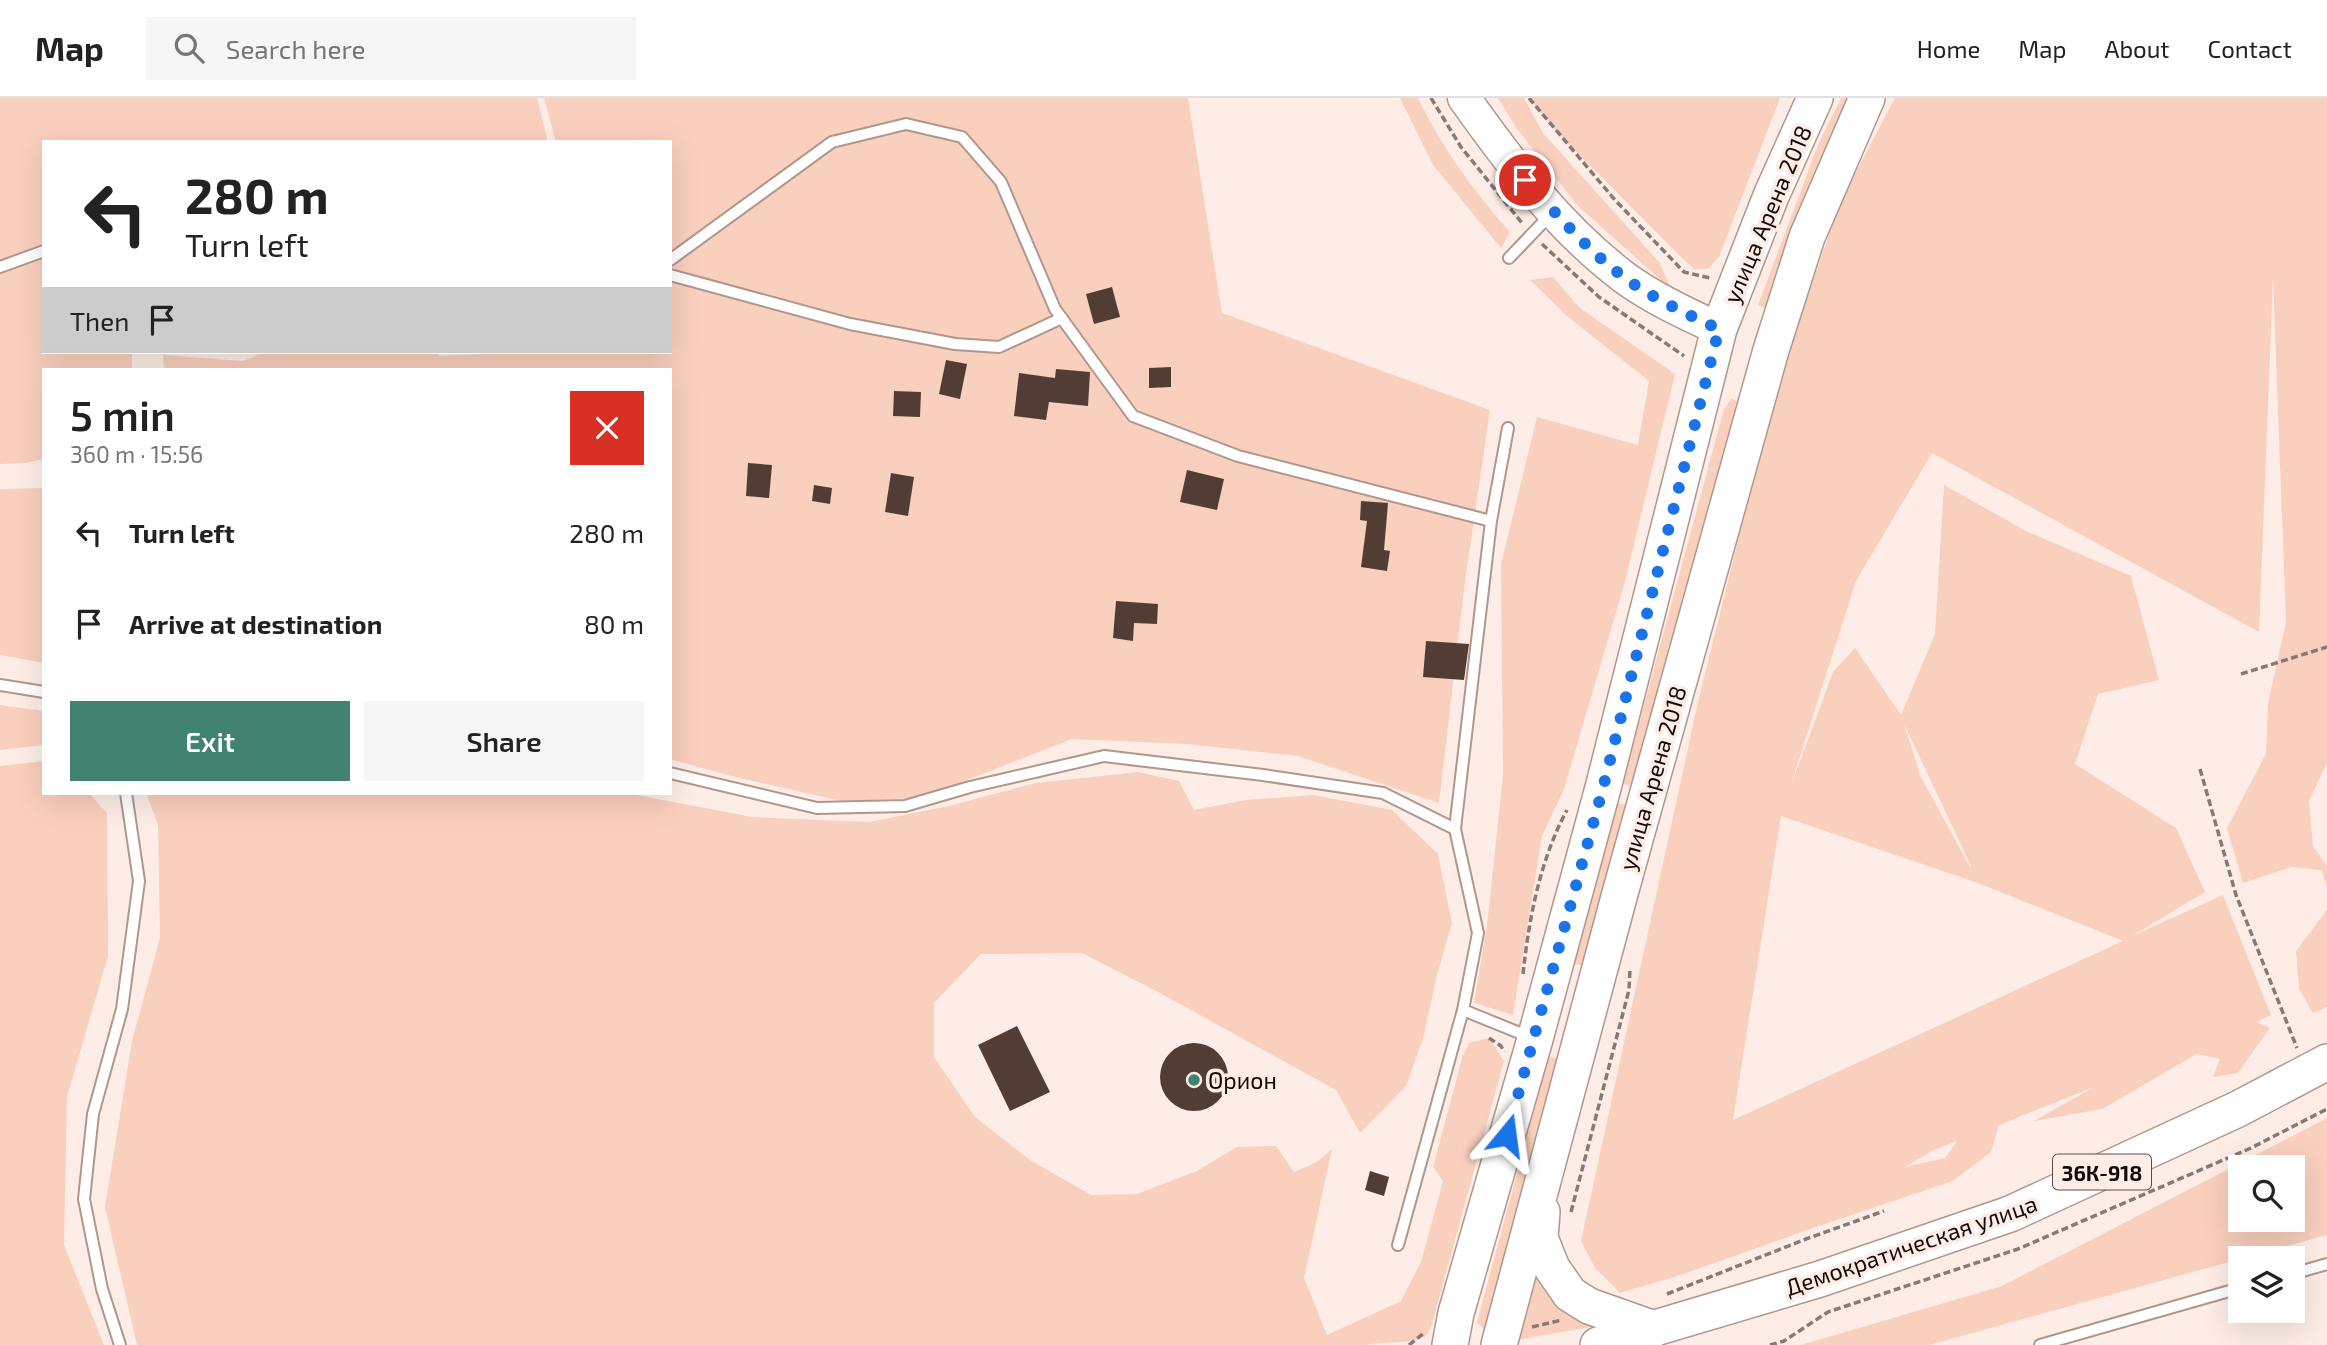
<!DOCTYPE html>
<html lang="en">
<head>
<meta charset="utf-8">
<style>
	body { margin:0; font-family:"Exo 2",sans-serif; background:#f6f6f6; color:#222; height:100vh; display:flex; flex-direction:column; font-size:26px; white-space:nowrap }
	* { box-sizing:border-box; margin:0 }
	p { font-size:23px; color:#767676 }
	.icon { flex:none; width:38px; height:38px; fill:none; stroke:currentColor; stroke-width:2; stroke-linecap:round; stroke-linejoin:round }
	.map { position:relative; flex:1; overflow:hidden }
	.drawer { position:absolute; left:42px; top:270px; width:630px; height:427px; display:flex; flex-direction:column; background:#fff; border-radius:0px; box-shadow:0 7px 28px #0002 }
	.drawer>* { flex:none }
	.guide { position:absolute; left:42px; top:42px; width:630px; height:214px; border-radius:0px; box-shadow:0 7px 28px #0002; background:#fff; color:#222; overflow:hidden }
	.buttons { position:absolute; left:2228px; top:1057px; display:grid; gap:14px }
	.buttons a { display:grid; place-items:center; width:77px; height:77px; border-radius:0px; background:#fff; box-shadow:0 7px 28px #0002; font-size:35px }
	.pin { position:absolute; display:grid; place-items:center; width:60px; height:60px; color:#fff; margin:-30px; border:4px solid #fff; border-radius:50%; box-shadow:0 2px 7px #0007 }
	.me { position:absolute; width:77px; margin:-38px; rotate:16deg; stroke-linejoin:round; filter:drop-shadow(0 0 5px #0008) }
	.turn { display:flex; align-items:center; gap:24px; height:147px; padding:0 28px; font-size:32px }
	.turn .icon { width:91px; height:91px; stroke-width:2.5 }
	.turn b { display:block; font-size:49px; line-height:60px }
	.then { display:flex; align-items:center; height:66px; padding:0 28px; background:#0003; gap:14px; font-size:26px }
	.round { display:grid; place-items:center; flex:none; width:74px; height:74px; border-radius:0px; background:#f6f6f6 }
	.headline { display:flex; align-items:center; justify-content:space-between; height:119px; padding:0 28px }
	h1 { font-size:42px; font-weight:600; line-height:52px }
	.cta { display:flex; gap:14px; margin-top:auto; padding:14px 28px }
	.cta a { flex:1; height:80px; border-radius:0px; background:#418270; color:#fff; font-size:28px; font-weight:600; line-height:80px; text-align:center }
	.cta a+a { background:#f6f6f6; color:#222 }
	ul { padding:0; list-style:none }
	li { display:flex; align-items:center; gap:21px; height:91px; padding:0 28px }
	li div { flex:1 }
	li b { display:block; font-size:26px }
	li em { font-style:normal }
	header { display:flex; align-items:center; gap:42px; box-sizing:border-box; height:98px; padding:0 35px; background:#fff; border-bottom:2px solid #e0e0e0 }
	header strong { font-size:33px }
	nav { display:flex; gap:38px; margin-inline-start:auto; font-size:24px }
	.search { width:490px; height:63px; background:#f6f6f6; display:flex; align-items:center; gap:18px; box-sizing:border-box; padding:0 24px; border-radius:0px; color:#767676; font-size:26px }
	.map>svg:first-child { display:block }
	.green { fill:#f9cfbd; fill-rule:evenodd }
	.building { fill:#523d34 }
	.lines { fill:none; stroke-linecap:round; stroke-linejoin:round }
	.service-casing { stroke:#b0978c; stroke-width:14 }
	.secondary-casing { stroke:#b0978c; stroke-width:35 }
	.primary-casing { stroke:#b0978c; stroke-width:38 }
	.path { stroke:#867a75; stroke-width:3.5; stroke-dasharray:7 3.5; stroke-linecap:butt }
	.service { stroke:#fff; stroke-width:10 }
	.secondary { stroke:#fff; stroke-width:32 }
	.primary { stroke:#fff; stroke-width:35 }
	.route { stroke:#1a73e8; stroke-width:12; stroke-dasharray:0 21.6 }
	.poi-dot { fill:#418270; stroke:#fdede6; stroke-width:2.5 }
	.labels { text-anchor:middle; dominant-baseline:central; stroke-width:7; stroke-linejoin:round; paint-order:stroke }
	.shield { fill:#fdede6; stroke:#584d49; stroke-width:2 }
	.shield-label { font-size:21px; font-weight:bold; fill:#110906 }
	.street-label { font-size:23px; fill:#110906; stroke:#fdede6 }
	.poi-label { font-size:23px; fill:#110906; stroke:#fdede6; text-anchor:start }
</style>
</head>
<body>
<header>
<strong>Map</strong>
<div class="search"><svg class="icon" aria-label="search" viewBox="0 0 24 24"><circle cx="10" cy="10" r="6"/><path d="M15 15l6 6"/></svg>Search here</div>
<nav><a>Home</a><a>Map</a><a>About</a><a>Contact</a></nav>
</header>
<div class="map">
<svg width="2327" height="1247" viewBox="0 0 2327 1247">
	<rect width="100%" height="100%" fill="#fdede6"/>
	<path class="green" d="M0,0H537L548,44H44V254H132V271H44V361L25,365L0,366Z
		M544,0H1188L1222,215L1490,312L1465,484L1439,705L1298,658L1187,646L1072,641L921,700L841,703L731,678L670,661V271H164L163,257L243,263L265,254H436L439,258L526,254H670V44H556Z
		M1400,0H1418C1443,51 1472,91 1510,134L1501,150L1433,67Z
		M1498,0H1524L1543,35L1659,164L1672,192L1578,108L1517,31Z
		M1529,0H1780L1719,159L1708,171H1694L1681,159L1555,32Z
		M1841,0H1859L1772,213L1758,207L1818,47Z
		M1895,0H2327V665L2309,703L2313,748L2327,768V788L2321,772L2292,769L2243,785L2227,730L2266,656L2268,605L2286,524L2273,179L2259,534L1932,355L1856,483L1790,690L1833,574L1855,550L1901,617L1935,536L1944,387L2026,433L2131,478L2159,582L2098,596L2075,666L2176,730L2205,794L2132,838L2223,797L2271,917L2257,924L2270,930L2238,975L2213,979L2220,961L2197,956L2102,1011L2034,1023L2094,989L1999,1027L1991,1054L1953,1083L1813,1130L1678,1178L1620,1195L1595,1170L1581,1143L1698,604L1775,293L1841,102ZM1904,626L1971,768L1970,769L1921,679ZM1781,718L1978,785L2123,843L1733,1022ZM1957,1043L1945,1060L1905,1069L1934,1052Z
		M1553,179L1580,210L1675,276L1625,484L1564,691L1542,738L1513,917L1474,905L1487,828L1503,677L1501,466L1537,319L1638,347L1649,283L1567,218L1530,182Z
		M1732,300L1738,305L1634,691L1623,685L1724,311Z
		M44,390V565L0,557V391Z
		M0,607L44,613V647L0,652Z
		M44,663V695H89L107,715L108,858L67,999L64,1147L104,1247H0V668Z
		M1138,674L1179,683L1194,712L1246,702L1313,697L1392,712L1438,756L1452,825L1437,877L1423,941L1406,988L1360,1035L1336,992L1158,894L1082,855L981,856L934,905V959L975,1019L1030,1062L1091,1097L1137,1096L1197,1073L1237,1049L1276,1048L1294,1074L1317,1064L1332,1051L1304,1180L1327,1237L1401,1203L1421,1164L1443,1083L1433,1069L1463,957L1469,945L1489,940L1504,963L1435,1215C1433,1222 1431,1231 1427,1237C1413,1247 1384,1243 1366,1247H137L105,1109L132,943L160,840L158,727L146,695H626L752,719L869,724L949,708L1036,685Z
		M1617,705L1630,708L1587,869L1573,865Z
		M2327,812V909L2313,915L2299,891L2296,853Z
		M1548,959L1564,961L1491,1228L1484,1231L1477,1225L1483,1202Z
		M2327,1020V1137L1929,1247H1801L2002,1188ZM2240,1069H2292V1122H2240Z
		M1539,1152L1607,1226L1512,1243Z"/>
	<path class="building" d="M1112,189L1120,219L1094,226L1086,196Z
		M946,262L967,266L960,301L939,296Z
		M1171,269V289L1149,290V270Z
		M1056,271L1090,274L1088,308L1049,304L1046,322L1014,318L1019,275L1055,280Z
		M894,293L921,294L920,319L893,318Z
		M748,365L772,367L769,400L746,398Z
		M1187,372L1224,381L1217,412L1180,404Z
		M891,375L914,379L908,418L885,414Z
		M814,387L832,390L830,406L812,403Z
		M1361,403L1388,405L1384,452L1390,453L1387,473L1361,469L1367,423L1360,422Z
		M1116,503L1158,506L1157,526L1134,525L1133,543L1113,540Z
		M1426,543L1469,546L1464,582L1423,579Z
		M1017,928L1050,994L1010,1013L978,947Z
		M1160 979a34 34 0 1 1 68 0a34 34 0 1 1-68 0Z
		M1370,1073L1389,1079L1384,1098L1365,1092Z"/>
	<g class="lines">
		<defs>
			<path id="service" d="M1509,160L1552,115
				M670,162L832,44L906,26L962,39L1001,84L1055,211L1133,318L1238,358L1491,423L1455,731L1383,695L1263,677L1104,658L970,689L905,708L817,710L670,675
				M0,169L44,153
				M670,177L850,226L955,246L999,249L1062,220
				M1491,423L1508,330
				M0,587L44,594
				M1463,912L1532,940
				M1398,1147L1463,912L1478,835L1455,731
				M2292,1176L2327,1166
				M120,1247L102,1191L84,1101L93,1016L122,911L139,783L126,695
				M2040,1247L2240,1190"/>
			<path id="secondary" d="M1464,0C1510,65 1560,131 1625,180C1654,201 1687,216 1719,231"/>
			<path id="primary" d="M1542,1114L1540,1140L1552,1170L1570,1196L1589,1208L1654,1231
				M1450,1247L1456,1215L1535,941L1603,690L1719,231L1771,98L1815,0
				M1499,1247L1619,799L1771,252L1807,139L1867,0
				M1598,1247L1820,1181L2010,1116L2238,1011L2327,964"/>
		</defs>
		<use href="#service" class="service-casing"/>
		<use href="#secondary" class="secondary-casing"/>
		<use href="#primary" class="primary-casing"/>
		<path class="path" d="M1431,0L1461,49L1522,125
			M1529,0L1615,102L1684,174L1710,180
			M1542,146L1599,199L1684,258
			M2241,576L2327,549
			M2200,671L2236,797L2297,950
			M1523,876C1529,820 1540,762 1567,712
			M1489,940L1501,948L1504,954
			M1571,1114L1629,892L1630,870
			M1667,1196L1806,1141L1884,1113
			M1532,1229L1562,1222
			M1409,1247L1424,1235
			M1770,1247L1784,1243L1828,1214L2018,1151L2251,1050L2327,1011"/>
		<use href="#service" class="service"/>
		<use href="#secondary" class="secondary"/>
		<use href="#primary" class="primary"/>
	</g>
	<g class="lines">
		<path class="route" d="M1507,1037L1603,690L1719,231C1687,216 1654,201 1625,180C1587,152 1557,116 1525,82"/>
	</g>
	<circle class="poi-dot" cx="1194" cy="982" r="7"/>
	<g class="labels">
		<rect class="shield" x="2053" y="1056.5" width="98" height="35" rx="5"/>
		<g class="shield-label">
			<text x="2102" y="1074">36К-918</text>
		</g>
		<g class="street-label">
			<text transform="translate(1767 116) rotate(-67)">улица Арена 2018</text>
			<text transform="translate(1652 680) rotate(-74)">улица Арена 2018</text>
			<text transform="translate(1911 1147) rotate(-19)">Демократическая улица</text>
		</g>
		<g class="poi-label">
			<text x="1208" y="982">Орион</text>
		</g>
	</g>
</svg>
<div class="buttons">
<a><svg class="icon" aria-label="search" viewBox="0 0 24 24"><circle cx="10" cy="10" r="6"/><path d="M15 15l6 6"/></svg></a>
<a><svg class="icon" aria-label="layers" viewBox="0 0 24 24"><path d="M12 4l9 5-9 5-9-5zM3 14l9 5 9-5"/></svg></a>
</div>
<div class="pin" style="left:1525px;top:82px;background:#d93025"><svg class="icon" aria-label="arrive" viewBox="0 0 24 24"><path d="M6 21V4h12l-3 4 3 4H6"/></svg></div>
<svg class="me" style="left:1507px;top:1037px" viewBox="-20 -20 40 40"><path d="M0-17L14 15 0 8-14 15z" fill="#1a73e8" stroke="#fff" stroke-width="4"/></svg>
<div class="guide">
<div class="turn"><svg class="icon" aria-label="left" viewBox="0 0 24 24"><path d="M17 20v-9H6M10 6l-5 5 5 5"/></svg><div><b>280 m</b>Turn left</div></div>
<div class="then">Then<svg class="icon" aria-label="arrive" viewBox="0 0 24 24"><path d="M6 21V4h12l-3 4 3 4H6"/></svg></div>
</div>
<section class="drawer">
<div class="headline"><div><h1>5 min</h1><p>360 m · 15:56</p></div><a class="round" style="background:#d93025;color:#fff"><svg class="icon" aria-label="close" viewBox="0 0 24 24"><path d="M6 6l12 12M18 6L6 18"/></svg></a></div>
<ul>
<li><svg class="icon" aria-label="left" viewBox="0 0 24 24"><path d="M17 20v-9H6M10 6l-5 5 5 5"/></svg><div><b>Turn left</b></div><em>280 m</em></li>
<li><svg class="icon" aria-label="arrive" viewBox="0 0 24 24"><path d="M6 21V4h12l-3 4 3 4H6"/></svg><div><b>Arrive at destination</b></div><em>80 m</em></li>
</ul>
<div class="cta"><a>Exit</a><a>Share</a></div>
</section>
</div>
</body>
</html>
